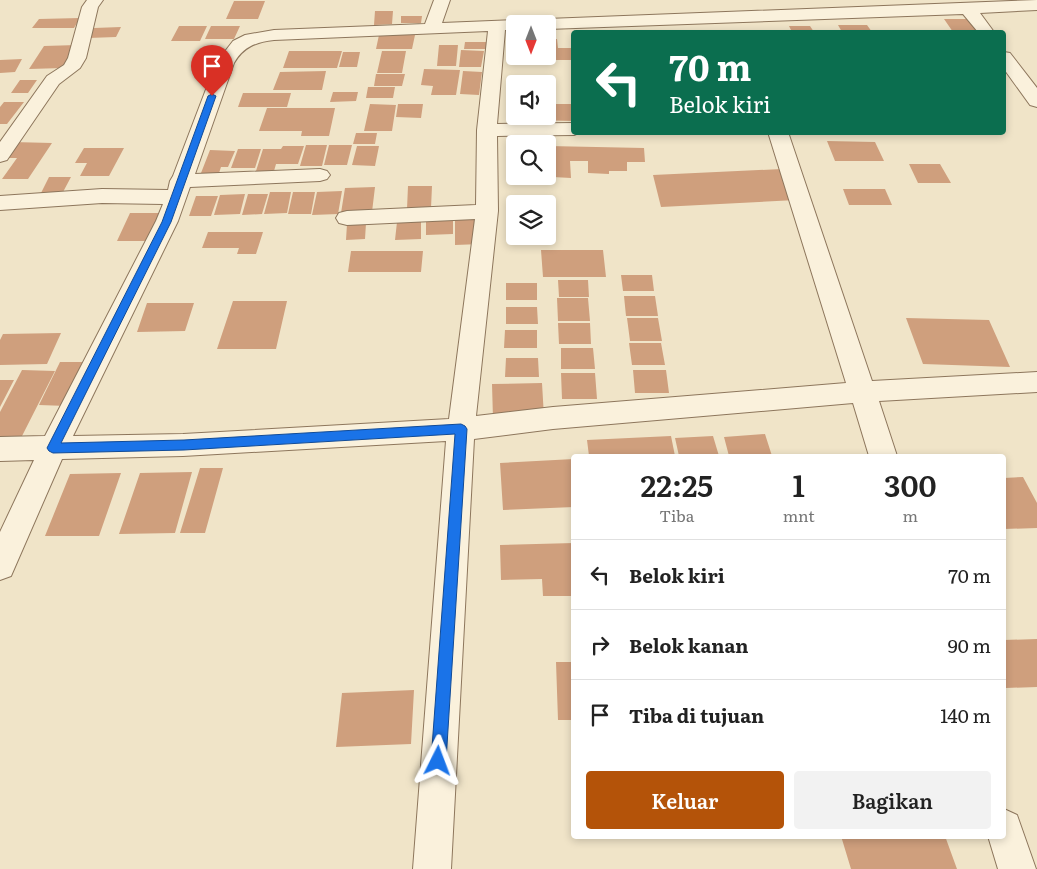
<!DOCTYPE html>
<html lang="id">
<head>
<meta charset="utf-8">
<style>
	body { margin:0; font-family:Literata,serif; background:#f2f2f2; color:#222; height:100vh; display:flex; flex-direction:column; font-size:19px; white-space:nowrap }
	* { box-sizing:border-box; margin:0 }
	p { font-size:16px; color:#767676 }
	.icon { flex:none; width:28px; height:28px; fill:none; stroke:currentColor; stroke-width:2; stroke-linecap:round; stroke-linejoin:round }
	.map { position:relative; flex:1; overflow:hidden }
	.panel { position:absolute; left:571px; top:454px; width:435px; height:385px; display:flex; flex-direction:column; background:#fff; border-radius:5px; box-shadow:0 2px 8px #0003 }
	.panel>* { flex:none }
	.banner { position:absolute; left:571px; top:30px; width:435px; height:105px; border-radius:5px; box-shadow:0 2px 8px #0003; background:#0b6e4f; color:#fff; overflow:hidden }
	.needle { width:32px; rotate:180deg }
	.controls { position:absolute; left:506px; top:15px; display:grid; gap:10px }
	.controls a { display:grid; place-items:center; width:50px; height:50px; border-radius:5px; background:#fff; box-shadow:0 2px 8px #0003; font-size:25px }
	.pin { position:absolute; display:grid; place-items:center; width:42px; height:42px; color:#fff; margin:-51px -21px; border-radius:50% 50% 50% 0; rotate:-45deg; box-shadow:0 0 5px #0007 }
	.pin .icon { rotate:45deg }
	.me { position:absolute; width:55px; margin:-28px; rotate:3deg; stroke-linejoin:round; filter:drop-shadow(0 0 4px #0008) }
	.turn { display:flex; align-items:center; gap:18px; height:105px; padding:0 15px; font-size:22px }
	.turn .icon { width:65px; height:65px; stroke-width:2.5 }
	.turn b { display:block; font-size:35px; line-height:42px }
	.eta { display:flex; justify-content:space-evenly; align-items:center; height:85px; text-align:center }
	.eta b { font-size:30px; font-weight:600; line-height:35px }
	.button { display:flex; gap:10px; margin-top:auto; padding:10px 15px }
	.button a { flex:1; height:58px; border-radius:5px; background:#b45309; color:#fff; font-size:20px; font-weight:600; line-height:58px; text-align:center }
	.button a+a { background:#f2f2f2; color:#222 }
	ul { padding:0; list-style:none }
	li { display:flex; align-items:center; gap:15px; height:70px; padding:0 15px; border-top:1px solid #e0e0e0 }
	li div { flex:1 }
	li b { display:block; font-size:19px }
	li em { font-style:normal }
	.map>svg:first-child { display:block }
	.building { fill:#cf9f7d }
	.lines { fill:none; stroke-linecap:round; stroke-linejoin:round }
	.minor-casing { stroke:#8d765c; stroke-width:2 }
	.minor { fill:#faf1dc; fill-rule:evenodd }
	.route { fill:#1a73e8; stroke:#114b97 }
</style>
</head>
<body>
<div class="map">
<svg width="1037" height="869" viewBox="0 0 1037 869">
	<rect width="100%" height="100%" fill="#f0e4c8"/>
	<path class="building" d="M234,1H265L258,19H226Z
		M375,11H393L392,24L374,25Z
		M401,16H422L421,23H401Z
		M80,18L74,28H32L39,19Z
		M944,19H974L983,32H953Z
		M838,25H867L872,32H842Z
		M179,26H207L200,41H171Z
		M211,26H240L234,39H205Z
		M789,26H810L814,32H792Z
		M121,27L116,37L88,38L94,28Z
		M379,35H415L412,49H376Z
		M548,39H557L558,48H571V60H531V56H548Z
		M465,42H492V49H464Z
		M77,45L63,68L29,69L44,46Z
		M439,45H458L456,66H437Z
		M461,50L484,51L481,67H459Z
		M289,51H342L337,68H283Z
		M382,51H406L402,73H377Z
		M343,52H360L357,67H339Z
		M22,59L15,72L0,73V60Z
		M424,69L460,70L456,95H431L433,86L421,85Z
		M326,71L322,90H273L280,72Z
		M463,71L482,72L479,95L460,94Z
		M376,74H405L402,86H374Z
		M20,80H37L28,93H11Z
		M368,87H395L393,98H366Z
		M333,92H358L356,101L330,102Z
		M243,93H291L287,107H238Z
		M4,102H24L7,124H0V107Z
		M370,104L396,105L392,131H364Z
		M398,104H423L421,118L396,117Z
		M548,104H574V121L530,120V116H548Z
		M267,108H335L329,136H301L302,131H259Z
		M511,110H515V116H529V125H511Z
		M356,133H377L375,144H353Z
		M827,141L875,142L884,161H835Z
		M12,142L52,143L28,179H2L17,158H1Z
		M306,145H327L322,166H300Z
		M329,145H352L347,165H324Z
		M283,146H304L298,164H276L274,171H256L263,149H281Z
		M357,146H379L375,166L352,165Z
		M548,146L644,148L645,162H627V171H609V174L588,173V161H570L571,178L553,177V161L548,160Z
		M84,148H124L109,176H80L87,163H75Z
		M238,149H261L255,168H231Z
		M210,150L235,151L228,167H221L219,173H201Z
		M507,150H515V176H529V179H506Z
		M909,164H940L951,183H918Z
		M782,169L796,200L661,207L653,175Z
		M49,177H71L63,192L41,193Z
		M408,186H432L431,208L407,209Z
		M375,187L372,212L341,213L345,188Z
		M843,189H885L892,205H849Z
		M342,191L338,214L312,215L317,192Z
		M270,192H291L287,213L264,214Z
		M293,192H315L311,214H288Z
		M245,194L240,214L214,215L220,195Z
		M248,194H268L262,214L242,215Z
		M196,196H218L211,216H189Z
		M130,213H163L151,241H117Z
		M480,218L481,244L455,245V219Z
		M426,219H453V234L426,235Z
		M421,221V239L395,240L397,222Z
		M366,223L365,239L346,240L347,224Z
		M208,232H263L256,254H237L239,248H202Z
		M541,250H603L606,277H543Z
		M351,251H423L421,272H348Z
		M621,275H652L654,291H623Z
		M558,280H588L589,297H559Z
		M506,283H537V300H506Z
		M624,296H655L658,316H626Z
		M557,298H588L590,321H558Z
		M233,301H287L276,349H217Z
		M147,303H194L185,331L137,332Z
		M506,307H537L538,324H506Z
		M627,318H658L662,341H630Z
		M906,318L989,320L1010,367L923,364Z
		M558,323H590L591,344H559Z
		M505,330H537V348H504Z
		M61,333L47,364L0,365V340L3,334Z
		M629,343H661L665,365H632Z
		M561,348H593L595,369H561Z
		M506,358H538L539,377H505Z
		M60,362H88L67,406L39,405Z
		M22,370L55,371L22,436H0V412Z
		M633,370H666L669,393H635Z
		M561,373H595L597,399H562Z
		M0,380H14L0,407Z
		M542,383L544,417L493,419L492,384Z
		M765,434L772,456H729L724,437Z
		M671,436L675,456H589L587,440Z
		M713,436L719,456H679L675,438Z
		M574,459V507L503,510L500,463Z
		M200,468H223L205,533H180Z
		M192,472L175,533L119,534L140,473Z
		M121,473L99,536H45L70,474Z
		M1023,477L1037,503V528L1004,529V478Z
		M574,543V596H543L542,579L501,580L500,545Z
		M1037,639V687L1006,688L1004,682V640Z
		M556,662H574V720H558Z
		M414,690L411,744L336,747L342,693Z
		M841,836H945L957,869H851Z"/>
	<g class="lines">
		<defs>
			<path id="minor" d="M87,0H103L98,7L86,58L80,68L59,84L7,160L0,162V142L47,76L64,65L68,58L82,7Z
				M434,0H450L442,23L515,20L522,24H515V30H505L497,124L574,123V132H581L574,135L497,136L498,211L476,416L553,407L846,383L768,132H788L872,381L1037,372V392L879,401L897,456H869L853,403L553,429L474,439L451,869H413L446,441L183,456L62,459L11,576L0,580V532L34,460L0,461V437L45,436L156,221L163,204L102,203L0,210V196L102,189L168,190L170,181L173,176L216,63L233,41L245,35L274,30L425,24ZM488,31L477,130L476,205L347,211L339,213L336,218L339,223L347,225L475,219L449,419L183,434L73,436L178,221L190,187L320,181L327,179L330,175L327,171L320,169L195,174L234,63C243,47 256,42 274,40Z
				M1037,0V10L980,13L994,32H978L963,14L548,29V24H539L541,20L547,19Z
				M1004,52L1010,53L1037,88V107L1030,105L1004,69Z
				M1004,809L1017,815L1036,869H998L988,836H1004Z"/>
		</defs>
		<use href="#minor" class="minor-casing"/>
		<use href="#minor" class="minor"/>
	</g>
	<path class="route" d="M212,94L216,96L171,222L61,443L184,440L461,424L465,426L467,429L446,761L444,767L438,769L433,767L431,761L455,434L184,450L53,453L49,451L47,448L162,222L208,96Z"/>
</svg>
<div class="controls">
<a><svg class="needle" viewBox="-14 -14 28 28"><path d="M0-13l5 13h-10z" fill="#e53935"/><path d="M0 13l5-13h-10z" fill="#767676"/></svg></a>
<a><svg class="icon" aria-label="sound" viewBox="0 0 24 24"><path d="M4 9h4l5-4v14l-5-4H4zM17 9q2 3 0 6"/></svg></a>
<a><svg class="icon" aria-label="search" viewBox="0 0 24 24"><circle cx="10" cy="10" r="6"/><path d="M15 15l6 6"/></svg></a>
<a><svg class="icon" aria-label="layers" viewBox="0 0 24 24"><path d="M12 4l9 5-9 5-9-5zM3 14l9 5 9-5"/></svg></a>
</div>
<div class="pin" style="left:212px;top:96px;background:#d93025"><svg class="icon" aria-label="arrive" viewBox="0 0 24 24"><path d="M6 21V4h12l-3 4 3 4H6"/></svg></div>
<svg class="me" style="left:438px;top:761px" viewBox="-20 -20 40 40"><path d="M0-17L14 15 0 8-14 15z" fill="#1a73e8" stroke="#fff" stroke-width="4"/></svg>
<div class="banner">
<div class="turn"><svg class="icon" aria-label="left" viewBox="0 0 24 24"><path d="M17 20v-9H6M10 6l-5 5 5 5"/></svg><div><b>70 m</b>Belok kiri</div></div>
</div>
<section class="panel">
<div class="eta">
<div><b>22:25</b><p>Tiba</p></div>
<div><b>1</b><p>mnt</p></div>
<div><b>300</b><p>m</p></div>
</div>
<ul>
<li><svg class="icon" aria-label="left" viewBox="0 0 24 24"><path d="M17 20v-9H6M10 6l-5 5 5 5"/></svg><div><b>Belok kiri</b></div><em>70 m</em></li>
<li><svg class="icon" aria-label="right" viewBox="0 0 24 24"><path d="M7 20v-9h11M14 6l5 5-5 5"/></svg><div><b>Belok kanan</b></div><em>90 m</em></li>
<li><svg class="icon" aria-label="arrive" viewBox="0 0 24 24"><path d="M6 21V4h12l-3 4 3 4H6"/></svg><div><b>Tiba di tujuan</b></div><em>140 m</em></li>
</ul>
<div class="button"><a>Keluar</a><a>Bagikan</a></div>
</section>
</div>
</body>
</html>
